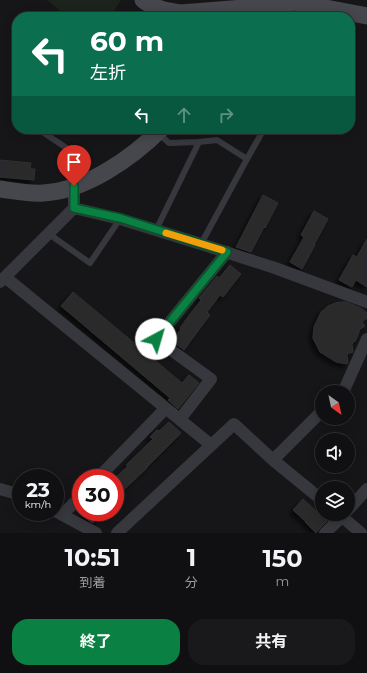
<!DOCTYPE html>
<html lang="ja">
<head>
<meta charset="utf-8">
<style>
	body { margin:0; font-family:Montserrat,"Noto Sans JP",sans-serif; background:#19191b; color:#f1f3f6; height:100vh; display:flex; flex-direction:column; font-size:15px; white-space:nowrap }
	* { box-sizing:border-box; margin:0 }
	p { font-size:13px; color:#9c9d9f }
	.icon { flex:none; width:22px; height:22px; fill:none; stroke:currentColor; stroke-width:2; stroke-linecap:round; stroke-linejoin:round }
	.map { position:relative; height:533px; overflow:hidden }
	.side { display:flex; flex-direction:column; background:#101012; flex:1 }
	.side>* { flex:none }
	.banner { position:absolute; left:12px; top:12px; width:343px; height:122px; border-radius:16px; box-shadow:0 2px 10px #0003,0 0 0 1px #303032; background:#0b6e4f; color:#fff; overflow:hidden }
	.needle { width:26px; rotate:147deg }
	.controls { position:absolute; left:315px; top:385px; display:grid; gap:8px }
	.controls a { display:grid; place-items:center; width:40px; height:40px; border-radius:50%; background:#101012; box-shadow:0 2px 10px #0003,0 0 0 1px #303032; font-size:20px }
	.speed { position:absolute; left:12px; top:469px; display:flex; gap:8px; font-size:20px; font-weight:700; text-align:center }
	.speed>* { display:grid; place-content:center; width:52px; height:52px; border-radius:50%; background:#101012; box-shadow:0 2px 10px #0003,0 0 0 1px #303032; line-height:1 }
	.speed small { font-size:10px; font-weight:400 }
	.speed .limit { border:6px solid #d22; background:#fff; color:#111 }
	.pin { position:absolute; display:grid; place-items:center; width:34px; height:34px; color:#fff; margin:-41px -17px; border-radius:50% 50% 50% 0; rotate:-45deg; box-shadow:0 0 4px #0007 }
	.pin .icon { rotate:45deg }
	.me { position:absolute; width:44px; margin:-22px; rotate:39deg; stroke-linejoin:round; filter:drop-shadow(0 0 3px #0008) }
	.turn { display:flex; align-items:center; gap:14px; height:84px; padding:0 12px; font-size:18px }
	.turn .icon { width:52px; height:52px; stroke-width:2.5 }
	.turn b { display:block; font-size:28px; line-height:34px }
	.lanes { display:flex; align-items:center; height:38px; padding:0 12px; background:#0003; justify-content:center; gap:20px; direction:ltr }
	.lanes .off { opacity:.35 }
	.eta { display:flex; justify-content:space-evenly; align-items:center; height:68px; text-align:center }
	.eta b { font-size:24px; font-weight:700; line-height:28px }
	.primary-button { display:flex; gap:8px; margin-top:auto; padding:8px 12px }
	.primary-button a { flex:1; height:46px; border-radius:16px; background:#0b8043; color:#fff; font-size:16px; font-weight:700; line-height:46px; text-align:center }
	.primary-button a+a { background:#19191b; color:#f1f3f6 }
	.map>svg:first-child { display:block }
	.green { fill:#1c231d }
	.building { fill:#29292c; stroke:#303034; filter:url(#shadow) }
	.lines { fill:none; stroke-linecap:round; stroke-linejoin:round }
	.lane { stroke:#37383d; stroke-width:6 }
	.street { stroke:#37383d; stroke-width:12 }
	.secondary { stroke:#45474d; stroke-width:17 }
	.route-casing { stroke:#07532c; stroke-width:10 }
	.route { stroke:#0b8043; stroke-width:7 }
	.slow { stroke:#f59e0b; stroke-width:7 }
</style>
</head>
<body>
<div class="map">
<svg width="367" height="533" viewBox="0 0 367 533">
	<defs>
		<filter id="shadow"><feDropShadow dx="-3.5" dy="3.5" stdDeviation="2" flood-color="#0009"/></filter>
	</defs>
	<rect width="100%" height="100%" fill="#161618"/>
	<path class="green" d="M47,0H121L110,17H66L67,16Z"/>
	<path class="building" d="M0,160L31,163L30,169H35L34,180L0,177Z
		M263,195L278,203L265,228L264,227L251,252L236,247Z
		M314,211L328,219L314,245H315L302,269L290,262L304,237L301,235Z
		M367,239V287L356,280L352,287L339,280L353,255L357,257Z
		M230,265L241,274L223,297L220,295L207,312L210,315L184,350L172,341L181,329L180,328L190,314L201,300L199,298L217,276L219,278Z
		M73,292L182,383L189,375L199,383L178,409L168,400L170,398L61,306Z
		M342,302H346L361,308L367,313V318L362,322L365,326L360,329L356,340L352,344L353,352L347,354L348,362L347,364L336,362L320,352L313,338L314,327L321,312L328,306L335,303Z
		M169,422L181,433L147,467V468L115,498V478L128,466L126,465L153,439L150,437L157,430L159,431Z
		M303,499L327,521L320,528L316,533L305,522H306L293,510Z
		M81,512H104L93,523L89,521Z"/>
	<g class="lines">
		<path class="lane" d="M38,129L77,155L70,167L74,186
			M158,133L169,143L199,142L217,140L247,159
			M156,230L199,142
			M49,234L90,263L120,219
			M201,244L247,159L264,129"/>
		<path class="street" d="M74,208L120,219L201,244L275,268L367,302
			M5,277L211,445
			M0,282L74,208V186
			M342,392L344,390L367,339
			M180,419L211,379L156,339L227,252
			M273,460L322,411
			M98,478L166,408
			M0,489L21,495
			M348,510L367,489
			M55,511L96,533
			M339,514L361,533
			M62,515L81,496
			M117,533L234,424L273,460L322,500
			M325,533L345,514"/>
		<path class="secondary" d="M143,0C155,9 167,11 181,13L281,5L294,2L367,16
			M0,189C14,191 29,194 43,193C85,191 132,158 161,129"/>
	</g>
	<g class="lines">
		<defs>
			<path id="route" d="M74,186V208L120,218L227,252L156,339"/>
		</defs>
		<use href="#route" class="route-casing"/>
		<use href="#route" class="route"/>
		<path class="slow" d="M166,233L222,250"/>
	</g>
</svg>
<div class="controls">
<a><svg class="needle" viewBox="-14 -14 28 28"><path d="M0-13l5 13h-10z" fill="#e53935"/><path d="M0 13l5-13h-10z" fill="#9c9d9f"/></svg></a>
<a><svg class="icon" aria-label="sound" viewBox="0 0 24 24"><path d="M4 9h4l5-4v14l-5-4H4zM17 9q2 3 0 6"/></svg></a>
<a><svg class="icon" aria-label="layers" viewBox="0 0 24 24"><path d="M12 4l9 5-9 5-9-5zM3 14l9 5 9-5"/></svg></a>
</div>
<div class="speed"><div>23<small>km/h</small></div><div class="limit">30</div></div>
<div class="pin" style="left:74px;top:186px;background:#d93025"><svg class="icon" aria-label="arrive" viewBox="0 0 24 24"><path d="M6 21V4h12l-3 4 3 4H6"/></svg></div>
<svg class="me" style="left:156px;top:339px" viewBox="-20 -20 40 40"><circle r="19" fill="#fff"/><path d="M0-13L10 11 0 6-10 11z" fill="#0b8043"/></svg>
<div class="banner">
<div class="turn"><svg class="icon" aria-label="left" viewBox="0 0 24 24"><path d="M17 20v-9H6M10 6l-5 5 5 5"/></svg><div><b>60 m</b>左折</div></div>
<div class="lanes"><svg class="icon" aria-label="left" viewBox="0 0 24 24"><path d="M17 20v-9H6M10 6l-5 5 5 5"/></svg><svg class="icon off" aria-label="ahead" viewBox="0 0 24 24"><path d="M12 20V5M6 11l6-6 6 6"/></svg><svg class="icon off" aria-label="right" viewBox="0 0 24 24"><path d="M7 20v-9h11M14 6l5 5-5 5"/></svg></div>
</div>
</div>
<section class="side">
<div class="eta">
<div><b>10:51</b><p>到着</p></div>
<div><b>1</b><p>分</p></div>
<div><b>150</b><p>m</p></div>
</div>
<div class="primary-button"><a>終了</a><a>共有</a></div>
</section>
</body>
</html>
